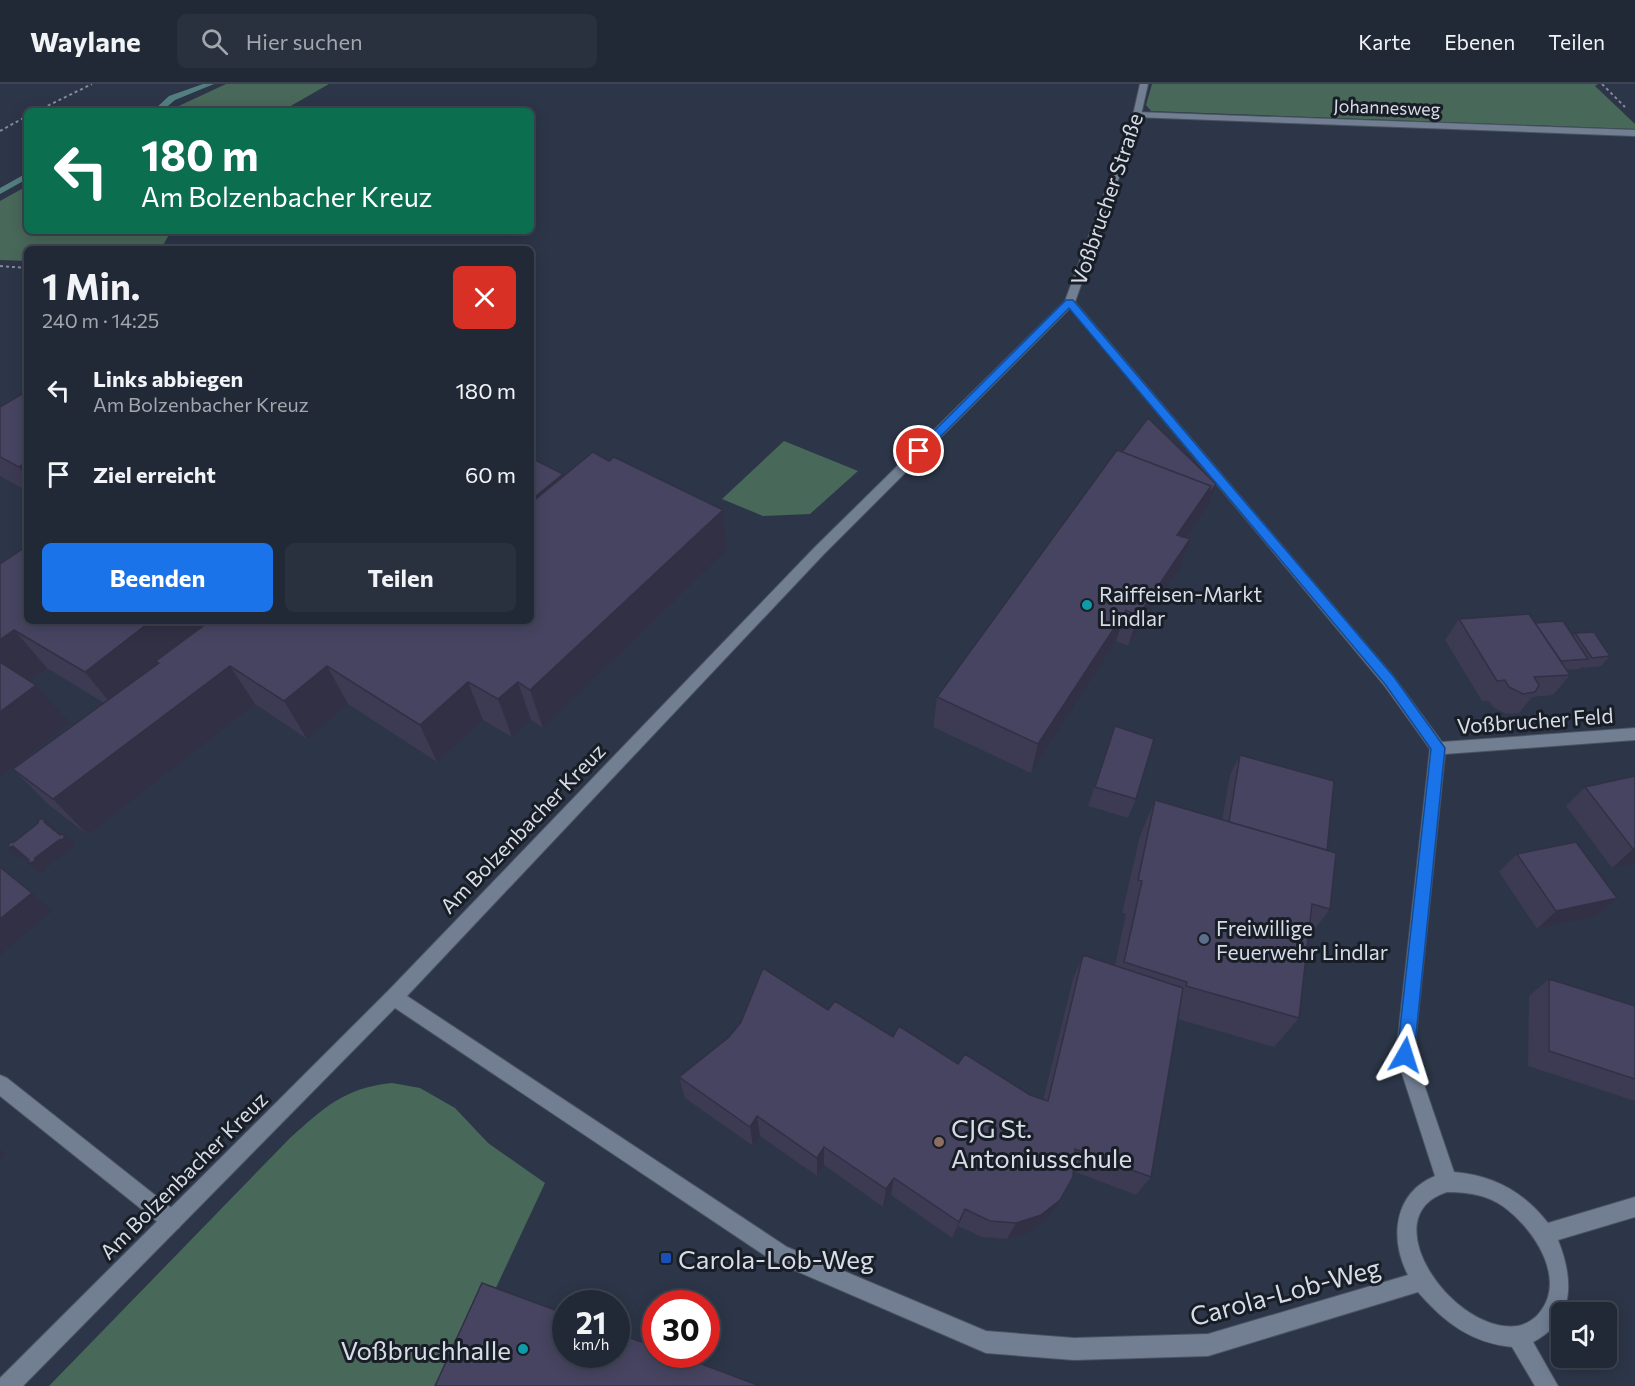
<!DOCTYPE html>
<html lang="de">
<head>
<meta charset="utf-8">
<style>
	body { margin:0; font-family:Commissioner,sans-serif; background:#29303e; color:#f1f3f6; height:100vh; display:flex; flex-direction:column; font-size:22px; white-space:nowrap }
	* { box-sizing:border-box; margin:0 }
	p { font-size:20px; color:#a2a6ad }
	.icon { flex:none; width:33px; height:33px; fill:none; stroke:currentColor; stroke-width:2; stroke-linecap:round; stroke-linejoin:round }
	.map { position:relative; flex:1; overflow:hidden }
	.panel { position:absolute; left:24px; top:162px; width:510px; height:378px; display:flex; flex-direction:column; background:#212836; border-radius:9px; box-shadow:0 3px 15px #0003,0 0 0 2px #3e4451 }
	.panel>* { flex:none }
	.guide { position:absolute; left:24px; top:24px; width:510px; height:126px; border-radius:9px; box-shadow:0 3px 15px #0003,0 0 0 2px #3e4451; background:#0b6e4f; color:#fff; overflow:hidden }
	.buttons { position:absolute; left:1551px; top:1218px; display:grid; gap:12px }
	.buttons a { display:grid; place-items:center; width:66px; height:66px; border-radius:9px; background:#212836; box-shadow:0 3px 15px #0003,0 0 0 2px #3e4451; font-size:30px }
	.speed { position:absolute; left:552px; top:1206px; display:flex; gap:12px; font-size:30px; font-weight:700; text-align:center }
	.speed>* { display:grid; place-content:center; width:78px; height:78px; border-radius:50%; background:#212836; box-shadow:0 3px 15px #0003,0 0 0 2px #3e4451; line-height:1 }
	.speed small { font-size:15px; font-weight:400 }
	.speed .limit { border:9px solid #d22; background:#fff; color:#111 }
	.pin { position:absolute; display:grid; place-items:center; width:51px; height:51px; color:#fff; margin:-26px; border:3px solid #fff; border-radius:50%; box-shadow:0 2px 6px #0007 }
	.me { position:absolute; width:66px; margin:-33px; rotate:6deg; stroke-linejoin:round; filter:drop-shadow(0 0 4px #0008) }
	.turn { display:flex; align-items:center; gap:21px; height:126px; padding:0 18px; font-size:27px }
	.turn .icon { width:78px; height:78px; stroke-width:2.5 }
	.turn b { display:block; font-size:42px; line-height:51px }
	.round { display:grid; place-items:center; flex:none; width:63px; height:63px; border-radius:9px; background:#29303e }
	.head { display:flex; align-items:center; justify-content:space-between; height:102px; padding:0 18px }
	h1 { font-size:36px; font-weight:700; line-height:45px }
	.button { display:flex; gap:12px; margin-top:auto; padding:12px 18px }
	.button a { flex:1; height:69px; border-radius:9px; background:#1a73e8; color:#fff; font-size:24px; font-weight:700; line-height:69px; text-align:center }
	.button a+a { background:#29303e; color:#f1f3f6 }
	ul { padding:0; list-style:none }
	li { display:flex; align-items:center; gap:18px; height:84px; padding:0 18px }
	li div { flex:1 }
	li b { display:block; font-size:22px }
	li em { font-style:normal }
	header { display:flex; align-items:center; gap:36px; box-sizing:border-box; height:84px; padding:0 30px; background:#212836; border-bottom:2px solid #3e4451 }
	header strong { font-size:28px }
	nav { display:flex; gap:33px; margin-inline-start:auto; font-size:21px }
	.search { width:420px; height:54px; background:#29303e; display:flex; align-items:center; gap:15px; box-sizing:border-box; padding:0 21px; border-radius:9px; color:#a2a6ad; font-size:22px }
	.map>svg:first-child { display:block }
	.green { fill:#486859 }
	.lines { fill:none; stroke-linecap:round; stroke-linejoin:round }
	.stream { fill:#547f80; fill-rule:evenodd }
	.service-casing { stroke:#4a5361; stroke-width:2 }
	.minor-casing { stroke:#4a5361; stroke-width:2 }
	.path { stroke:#828b99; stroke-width:2; stroke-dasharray:3 3; stroke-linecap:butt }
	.service { fill:#727e92; fill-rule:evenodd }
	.minor { fill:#727e92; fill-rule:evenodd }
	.wall { fill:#3d3a53 }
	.shaded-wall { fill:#323044 }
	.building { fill:#474461; stroke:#323044; stroke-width:1.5 }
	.route { fill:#1a73e8; stroke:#114b97; stroke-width:1.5 }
	.culture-dot { fill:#0f9aa8; stroke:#191e26; stroke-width:2 }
	.service-dot { fill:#5c6f8a; stroke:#191e26; stroke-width:2 }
	.education-dot { fill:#8d6e63; stroke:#191e26; stroke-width:2 }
	.transit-dot { fill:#1a4fb4; stroke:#191e26; stroke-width:2 }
	.labels { text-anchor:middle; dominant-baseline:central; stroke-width:6; stroke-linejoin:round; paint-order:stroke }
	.far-street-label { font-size:18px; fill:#d6dde8; stroke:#191e26 }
	.street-label { font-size:21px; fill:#d6dde8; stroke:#191e26 }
	.poi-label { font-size:21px; fill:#d6dde8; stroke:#191e26; text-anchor:start }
	.near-poi-label { font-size:26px; fill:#d6dde8; stroke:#191e26; text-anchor:start }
	.near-street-label { font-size:26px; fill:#d6dde8; stroke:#191e26 }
</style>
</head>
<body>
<header>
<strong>Waylane</strong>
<div class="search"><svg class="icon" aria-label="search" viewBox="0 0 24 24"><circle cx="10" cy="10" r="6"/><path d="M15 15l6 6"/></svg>Hier suchen</div>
<nav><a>Karte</a><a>Ebenen</a><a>Teilen</a></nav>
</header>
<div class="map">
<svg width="1635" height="1302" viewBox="0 0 1635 1302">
	<rect width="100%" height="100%" fill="#2c3648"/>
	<path class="green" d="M226,0H329L282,27H168Z
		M1152,0H1598L1595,2L1635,40V45L1151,27L1146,21Z
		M27,102V147H171L161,165H27V177L0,176V117Z
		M784,357L858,387L810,430L763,432L722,415Z
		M392,999L420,1004L455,1024L488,1059L545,1099L450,1302H49L290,1054C325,1023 344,1004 392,999Z"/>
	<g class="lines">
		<path class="stream" d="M203,0H214L175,16L162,27H153L169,12Z
			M27,89V95L0,110V104Z"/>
		<defs>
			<path id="service" d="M1137,28L1635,46V52L1134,33L1133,31Z
				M0,991L7,994L179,1130L182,1137L179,1144L172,1147L165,1144L0,1012Z"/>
			<path id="minor" d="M1140,0H1148L1141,31L1075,218L1394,593L1442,658L1635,644V656L1445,670L1414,971L1454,1088C1493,1091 1524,1108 1548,1139L1635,1113V1133L1558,1156C1574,1196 1575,1237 1533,1258L1558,1302H1535L1512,1263C1471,1259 1444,1238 1418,1208L1208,1272L1074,1276L986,1269L773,1177L395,924L23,1302H0V1294L388,907L814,464L1065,217L1133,31ZM1070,224L1384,601L1430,665L1396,971L1435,1092C1394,1109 1389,1154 1408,1191L1208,1250L1074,1254L986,1247L787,1163L407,912L824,470ZM1447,1108C1464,1108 1481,1110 1496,1118C1528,1136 1569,1192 1540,1228C1535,1235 1525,1241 1517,1242C1453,1250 1371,1132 1447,1108Z"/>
		</defs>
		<use href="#service" class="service-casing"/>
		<use href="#minor" class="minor-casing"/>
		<path class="path" d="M1602,0L1625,23
			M37,27L92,0
			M0,47L27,32
			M0,182L27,184"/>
		<use href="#service" class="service"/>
		<use href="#minor" class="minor"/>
	</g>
	<path class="wall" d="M27,307V407L0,392V323Z
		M531,366L533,375L564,392L609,377L723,426L727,466L543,644L531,636L512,653L483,636L437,678L348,620L307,655L255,620L88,751L49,721L13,685L104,619L47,584L30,597L36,601L70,639L0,693V480L27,537H531Z
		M1208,422L1186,454L1179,486L1128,562L1116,557L1031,689L933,643L937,613Z
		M1459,535L1535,539L1573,552L1575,549L1610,572L1601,582L1583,584L1582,583L1579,585L1567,586L1570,591L1553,611L1532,613L1519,629L1506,630L1493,623L1489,617H1482L1445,556Z
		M1115,642L1136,715L1128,734L1088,722Z
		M1240,671L1327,766L1330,825L1308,854L1299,934L1274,963L1178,935L1151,1093L1136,1111L1073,1087L1060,1116L1050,1132L1031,1148L1007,1155L982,1153L958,1142L952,1154L891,1111L883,1123L824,1081L817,1092L760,1052L753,1062L685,1014L679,993L828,926L1043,1016L1073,895L1083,871L1115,881L1126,830L1122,829L1140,752L1155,716L1222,736L1230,691Z
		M1635,692V779L1612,784L1566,722L1585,703Z
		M1517,770L1617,814L1596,832L1537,845L1499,788Z
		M1549,895L1635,922V1017L1528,982L1529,912Z"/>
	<path class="shaded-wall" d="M27,378V394L19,383Z
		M563,390L573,430L531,465V416Z
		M1216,400L1208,422L1166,482L1177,451L1211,402Z
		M723,426L727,466L543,644L530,606Z
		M1190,455L1179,486L1128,562L1138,532Z
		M1126,526L1116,557L1031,689L1038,660Z
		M151,537H227L156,577L164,588L116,626L85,588Z
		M14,546L47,584L18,606L0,587V556Z
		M230,582L255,620L88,751L53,715Z
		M327,582L348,620L307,655L284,617Z
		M468,598L483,636L437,678L420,641Z
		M518,598L531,636L512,653L498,615Z
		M36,601L70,639L0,693V628Z
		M45,735L55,744L54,748L44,738Z
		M64,750L74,759L73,764L69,765L46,784L45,788L39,789L28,779L35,774Z
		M13,762L24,772L18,773L8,764Z
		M1633,765H1635V779L1612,784Z
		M32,809L52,827L0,871V835Z
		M1617,814L1596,832L1537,845L1556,827Z
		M757,1032L760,1052L753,1062L750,1043Z
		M824,1063V1081L817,1092V1074Z
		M0,1065L6,1071L0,1076Z
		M894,1094L891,1111L883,1123L886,1105Z
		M1060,1116L1050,1132L1031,1148L1007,1155L1016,1139Z
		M965,1125L958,1142L952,1154L959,1138Z"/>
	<path class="building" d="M27,307V378L19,383L0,373V323Z
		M1148,334L1216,400L1208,412L1211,402L1122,368Z
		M1117,366L1211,402L1177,451L1190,455L1138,532L1126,526L1038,660L937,613Z
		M593,368L609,377L614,373L723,426L530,606L518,598L498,615L468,598L420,641L327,582L284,617L230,582L53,715L13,685L159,579L156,577L210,537H531V419Z
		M531,374L563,390L531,416Z
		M27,462V537H151L85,588L14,546L0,556V480Z
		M1529,530L1570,591L1534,593L1539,601L1535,608L1523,610L1509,603L1505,596L1497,597L1459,535Z
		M1563,537L1588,575L1561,577L1535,539Z
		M1594,548L1610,572L1592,574L1575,549Z
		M0,578L36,601L0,628Z
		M1115,642L1154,655L1136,715L1095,703Z
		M1240,671L1334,697L1327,766L1229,738Z
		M1635,692V765H1633L1585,703Z
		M1155,716L1336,769L1330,825L1312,820L1299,934L1186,902L1187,898L1124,878L1142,797L1138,796Z
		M39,735H45L44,738L60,751L64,750V755L59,756L35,774L34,778L28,779L29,776L13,762L8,764L9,759L14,758L38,739Z
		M1576,758L1617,814L1556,827L1517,770Z
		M0,783L32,809L0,835Z
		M1083,871L1183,904L1151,1093L1075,1065L1073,1093L1060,1116L1041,1131L1016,1139L990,1137L965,1125L959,1138L894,1094L886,1105L824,1063L817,1074L757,1032L750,1043L679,993L729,953L741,938L763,884L828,926L835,917L893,953L899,942L958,980L965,970L1030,1011L1048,1017Z
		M1549,895L1635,922V995L1549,967Z
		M482,1199L566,1230V1270H616V1249L656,1263V1270H675L760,1302H435Z"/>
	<path class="route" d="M1066,216H1073L1394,593L1445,664L1414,971L1411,977L1405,979L1399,977L1397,971L1431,665L1385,600L1069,224L923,370H915L914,367Z"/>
	<g class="culture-dot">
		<circle cx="1087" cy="521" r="6"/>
		<circle cx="523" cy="1265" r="6"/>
	</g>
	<circle class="service-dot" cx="1204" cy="855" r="6"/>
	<circle class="education-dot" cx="939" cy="1058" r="6"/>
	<rect class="transit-dot" x="660" y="1168" width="12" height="12" rx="3"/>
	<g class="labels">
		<g class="far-street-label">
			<text transform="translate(1387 23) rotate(2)">Johannesweg</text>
		</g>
		<g class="street-label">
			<text transform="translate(1106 115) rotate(-71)">Voßbrucher Straße</text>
			<text transform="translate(1535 636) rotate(-4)">Voßbrucher Feld</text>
			<text transform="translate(522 744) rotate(-46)">Am Bolzenbacher Kreuz</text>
			<text transform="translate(183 1091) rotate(-45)">Am Bolzenbacher Kreuz</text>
		</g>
		<g class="poi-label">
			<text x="1099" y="509">Raiffeisen-Markt<tspan x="1099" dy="24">Lindlar</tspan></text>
			<text x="1216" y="843">Freiwillige<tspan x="1216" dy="24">Feuerwehr Lindlar</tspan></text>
		</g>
		<g class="near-poi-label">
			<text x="951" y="1043">CJG St.<tspan x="951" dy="30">Antoniusschule</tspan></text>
			<text x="678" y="1174">Carola-Lob-Weg</text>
			<text x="511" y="1265" text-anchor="end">Voßbruchhalle</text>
		</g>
		<g class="near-street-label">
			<text transform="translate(1285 1207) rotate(-15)">Carola-Lob-Weg</text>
		</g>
	</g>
</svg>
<div class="buttons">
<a><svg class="icon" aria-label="sound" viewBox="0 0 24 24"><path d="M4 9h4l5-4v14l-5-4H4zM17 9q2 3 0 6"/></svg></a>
</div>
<div class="speed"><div>21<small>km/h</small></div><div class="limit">30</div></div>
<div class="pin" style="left:919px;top:367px;background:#d93025"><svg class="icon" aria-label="arrive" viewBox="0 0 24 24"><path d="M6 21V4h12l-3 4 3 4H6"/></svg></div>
<svg class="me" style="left:1405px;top:971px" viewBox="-20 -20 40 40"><path d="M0-17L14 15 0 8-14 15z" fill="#1a73e8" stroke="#fff" stroke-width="4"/></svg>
<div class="guide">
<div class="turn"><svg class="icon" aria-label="left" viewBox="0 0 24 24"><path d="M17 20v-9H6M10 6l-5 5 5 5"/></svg><div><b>180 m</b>Am Bolzenbacher Kreuz</div></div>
</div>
<section class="panel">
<div class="head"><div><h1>1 Min.</h1><p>240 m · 14:25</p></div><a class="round" style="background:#d93025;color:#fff"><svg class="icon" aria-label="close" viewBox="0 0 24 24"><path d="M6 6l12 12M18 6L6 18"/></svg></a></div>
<ul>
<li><svg class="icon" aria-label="left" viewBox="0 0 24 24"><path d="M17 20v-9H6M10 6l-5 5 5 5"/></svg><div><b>Links abbiegen</b><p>Am Bolzenbacher Kreuz</p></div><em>180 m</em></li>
<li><svg class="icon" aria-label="arrive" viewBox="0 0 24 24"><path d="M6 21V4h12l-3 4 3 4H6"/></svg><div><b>Ziel erreicht</b></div><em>60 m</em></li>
</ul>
<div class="button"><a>Beenden</a><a>Teilen</a></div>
</section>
</div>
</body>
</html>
